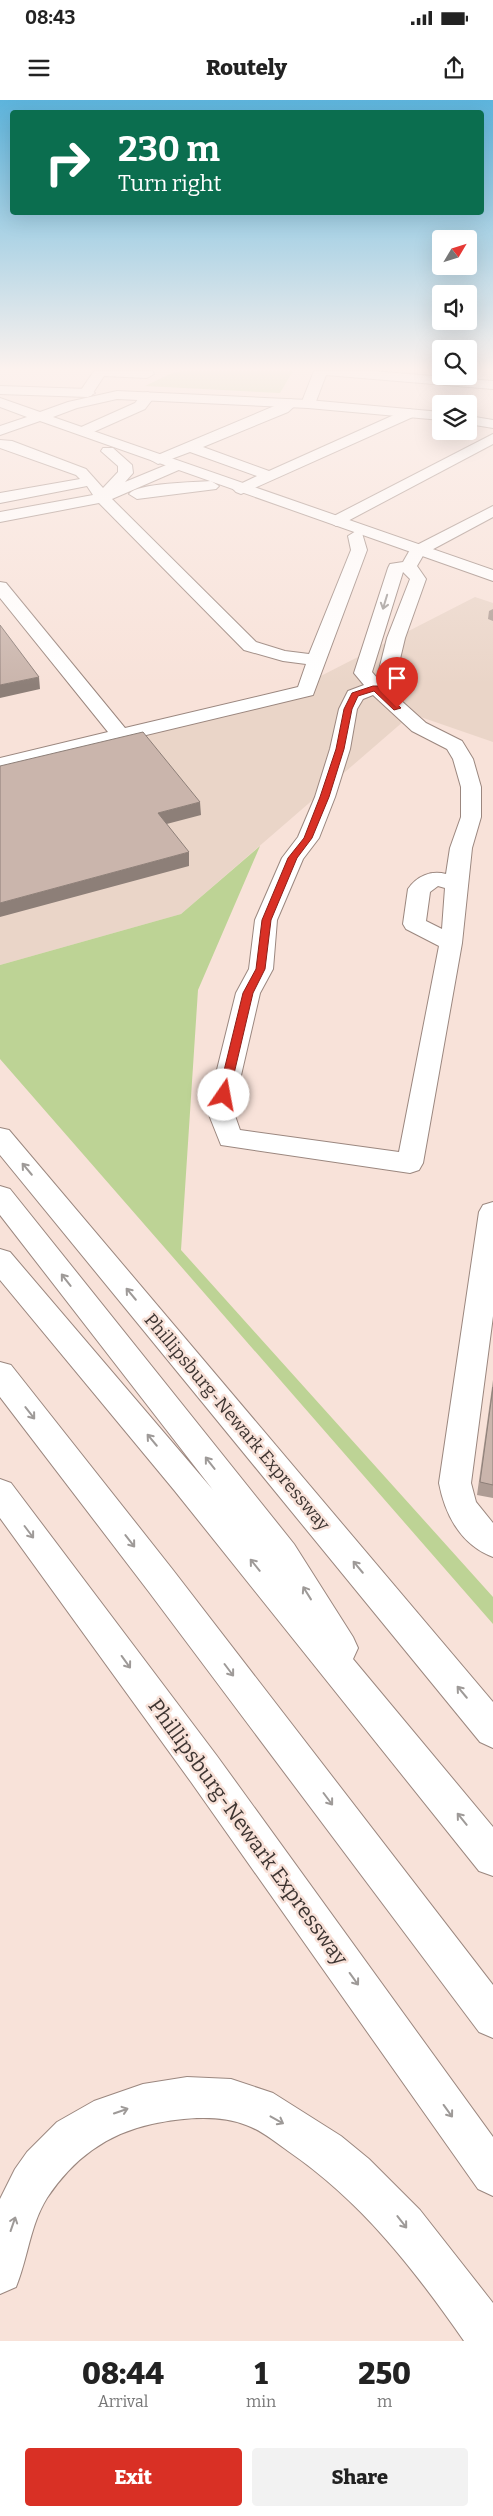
<!DOCTYPE html>
<html lang="en">
<head>
<meta charset="utf-8">
<style>
	body { margin:0; font-family:Bitter,serif; background:#f2f2f2; color:#222; height:100vh; display:flex; flex-direction:column; font-size:19px; white-space:nowrap }
	* { box-sizing:border-box; margin:0 }
	p { font-size:16px; color:#767676 }
	.icon { flex:none; width:28px; height:28px; fill:none; stroke:currentColor; stroke-width:2; stroke-linecap:round; stroke-linejoin:round }
	.map { position:relative; height:2241px; overflow:hidden }
	.details { display:flex; flex-direction:column; background:#fff; flex:1 }
	.details>* { flex:none }
	.guide { position:absolute; left:10px; top:10px; width:474px; height:105px; border-radius:5px; box-shadow:0 5px 20px #0002; background:#0b6e4f; color:#fff; overflow:hidden }
	.needle { width:32px; rotate:52deg }
	.buttons { position:absolute; left:432px; top:130px; display:grid; gap:10px }
	.buttons a { display:grid; place-items:center; width:45px; height:45px; border-radius:5px; background:#fff; box-shadow:0 5px 20px #0002; font-size:25px }
	.pin { position:absolute; display:grid; place-items:center; width:42px; height:42px; color:#fff; margin:-51px -21px; border-radius:50% 50% 50% 0; rotate:-45deg; box-shadow:0 0 5px #0007 }
	.pin .icon { rotate:45deg }
	.me { position:absolute; width:55px; margin:-28px; rotate:12deg; stroke-linejoin:round; filter:drop-shadow(0 0 4px #0008) }
	.turn { display:flex; align-items:center; gap:18px; height:105px; padding:0 25px; font-size:22px }
	.turn .icon { width:65px; height:65px; stroke-width:2.5 }
	.turn b { display:block; font-size:35px; line-height:42px }
	.eta { display:flex; justify-content:space-evenly; align-items:center; height:85px; text-align:center }
	.eta b { font-size:30px; font-weight:800; line-height:35px }
	.button { display:flex; gap:10px; margin-top:auto; padding:10px 25px }
	.button a { flex:1; height:58px; border-radius:5px; background:#d93025; color:#fff; font-size:20px; font-weight:800; line-height:58px; text-align:center }
	.button a+a { background:#f2f2f2; color:#222 }
	.status { display:flex; justify-content:space-between; align-items:center; height:35px; padding:0 25px; background:#fff; direction:ltr }
	.status svg { height:14px; fill:currentColor }
	header { display:flex; justify-content:space-between; align-items:center; height:65px; padding:0 25px; background:#fff; font-size:22px; font-weight:800 }
	.map>svg:first-child { display:block }
	.industrial { fill:#ead5c8 }
	.green { fill:#bdd395 }
	.lines { fill:none; stroke-linecap:round; stroke-linejoin:round }
	.minor-casing { stroke:#9b877f; stroke-width:2 }
	.major-casing { stroke:#9b877f; stroke-width:2 }
	.highway-casing { stroke:#9b877f; stroke-width:2 }
	.minor { fill:#fff; fill-rule:evenodd }
	.major { fill:#fff; fill-rule:evenodd }
	.highway { fill:#fff; fill-rule:evenodd }
	.wall { fill:#ae9c94 }
	.shaded-wall { fill:#8d7f78 }
	.building { fill:#cab5ac; stroke:#8d7f78 }
	.oneway { stroke:#9e9a98 }
	.route { fill:#d93025; stroke:#8d1f18 }
	.labels { text-anchor:middle; dominant-baseline:central; stroke-width:5; stroke-linejoin:round; paint-order:stroke }
	.street-label { font-size:18px; fill:#3e3532; stroke:#f8e2d9 }
	.near-street-label { font-size:21px; fill:#3e3532; stroke:#f8e2d9 }
</style>
</head>
<body>
<div class="status"><b>08:43</b><svg viewBox="0 0 49 12"><path d="M0 12V9h3v3zM5 12V6h3v6zM10 12V3h3v9zM15 12V0h3v12zM26 1h20v11H26zM47 4h2v5h-2z"/></svg></div>
<header><svg class="icon" aria-label="menu" viewBox="0 0 24 24"><path d="M4 6h16M4 12h16M4 18h16"/></svg>Routely<svg class="icon" aria-label="share" viewBox="0 0 24 24"><path d="M12 15V3M7 8l5-5 5 5M5 13v7h14v-7"/></svg></header>
<div class="map">
<svg width="493" height="2241" viewBox="0 0 493 2241">
	<rect width="100%" height="100%" fill="#f8e2d9"/>
	<path class="industrial" d="M475,497L493,503V642L412,614L181,814L0,865V668L272,601Z"/>
	<path class="green" d="M181,271H293L280,293L145,286L170,274Z
		M260,746L198,890L181,1150L493,1497V1524L0,959V865L181,814Z"/>
	<g class="lines">
		<defs>
			<path id="minor" d="M94,271H152L154,274L147,278L104,276L91,296H81L79,293Z
				M314,271H372L493,281V289L326,275L315,304L308,308L301,304Z
				M148,292L155,296L145,309L89,334H79L77,331L79,328L135,303L143,293Z
				M291,299L298,303L288,312L203,347L269,371L405,310L410,309L417,313L415,316L241,394L236,392L233,389L236,386L257,376L190,352L158,364L151,360L153,357Z
				M493,334V344L342,424L336,426L328,421L330,418Z
				M0,340L12,341L86,369L103,388L118,372V366L101,351L103,348H113L132,365L133,373L125,382L171,363H181L183,366L181,369L112,399L256,542L285,551L309,554L351,450L348,436L356,431L362,433L367,450L313,595L0,670V658L108,632L0,498V482L6,483L125,628L298,587L306,564L283,561L244,550L99,403L0,422V412L93,395L87,386L0,403V393L80,379L76,375L0,348Z
				M211,381L219,386L216,389L137,399L129,394C137,383 196,382 211,381Z
				M493,406V417L424,454L417,466L426,479L405,538L395,580L387,588L426,623L462,641L473,659L481,687V717L472,748L462,843L423,1063L419,1070L410,1073L221,1045L207,1010L236,893L249,869L255,820L282,758L298,737L315,697L330,649L339,609L348,591L364,585L354,573L388,468L390,464L403,462L411,448ZM403,472L410,479L387,538L377,578L372,572ZM373,595L412,631L447,649L453,659L461,687V717L450,748L446,774C431,770 417,776 408,789L403,824L406,829L439,846L399,1052L240,1030L233,1010L260,893L273,869L277,820L303,759L319,738L335,697L350,649L357,609L363,599ZM438,786L445,788L442,829L426,821L430,792Z
				M493,1102V1216L471,1383L476,1402L493,1423V1457C461,1445 445,1415 439,1383L479,1112L483,1105Z"/>
			<path id="major" d="M0,286L88,289L95,293L88,297L0,294Z
				M117,291L308,300L441,312V320L308,308L117,299L77,308L53,317L493,470V481L40,321L0,335V326L27,317L0,307V298L40,312L68,302Z
				M469,316L493,320V328L469,324Z"/>
			<path id="highway" d="M0,1028L9,1030L493,1602V1648L480,1642L0,1055Z
				M0,1086L10,1089L294,1444L353,1537L358,1548L353,1559L493,1727V1776L479,1771L174,1390L0,1180V1149L10,1152L213,1390L0,1115Z
				M0,1262L11,1265L173,1470L493,1885V1938L479,1932L149,1492L0,1297Z
				M0,1379L11,1383L217,1656L493,2037V2096L478,2089L191,1682L0,1418Z
				M187,1977L231,1979L273,1993L341,2036L369,2059L420,2110L493,2203V2241H464C414,2169 361,2101 288,2051C275,2042 261,2030 246,2025C218,2014 181,2018 152,2024C106,2034 73,2059 47,2098C30,2125 28,2158 16,2187L0,2194V2099L15,2069L27,2052L57,2022L94,2001L143,1984Z"/>
		</defs>
		<use href="#minor" class="minor-casing"/>
		<use href="#major" class="major-casing"/>
		<use href="#highway" class="highway-casing"/>
		<use href="#minor" class="minor"/>
		<use href="#major" class="major"/>
		<use href="#highway" class="highway"/>
	</g>
	<path class="wall" d="M493,509V521L488,519L489,511Z
		M493,1280V1398L477,1395Z"/>
	<path class="shaded-wall" d="M39,577L40,589L0,598V585Z
		M200,702L201,715L159,726L158,713Z
		M189,752V766L0,817V803Z"/>
	<path class="building" d="M0,525L39,577L0,585Z
		M143,632L200,702L158,713L189,752L0,803V666Z
		M493,1287V1385L480,1382Z"/>
	<defs><path id="oneway-shaft" d="M-6 0H5M1.5-3L5.5 0L1.5 3" fill="none" stroke-width="1.6" stroke-linecap="round" stroke-linejoin="round" transform="scale(1.25)"/></defs>
	<g class="oneway">
		<use href="#oneway-shaft" transform="translate(385 502) rotate(107)"/>
		<use href="#oneway-shaft" transform="translate(27 1069) rotate(-130)"/>
		<use href="#oneway-shaft" transform="translate(66 1180) rotate(-128)"/>
		<use href="#oneway-shaft" transform="translate(131 1194) rotate(-130)"/>
		<use href="#oneway-shaft" transform="translate(30 1313) rotate(52)"/>
		<use href="#oneway-shaft" transform="translate(152 1340) rotate(-130)"/>
		<use href="#oneway-shaft" transform="translate(210 1363) rotate(-128)"/>
		<use href="#oneway-shaft" transform="translate(29 1432) rotate(53)"/>
		<use href="#oneway-shaft" transform="translate(130 1441) rotate(52)"/>
		<use href="#oneway-shaft" transform="translate(255 1465) rotate(-129)"/>
		<use href="#oneway-shaft" transform="translate(358 1467) rotate(-130)"/>
		<use href="#oneway-shaft" transform="translate(307 1493) rotate(-122)"/>
		<use href="#oneway-shaft" transform="translate(126 1562) rotate(54)"/>
		<use href="#oneway-shaft" transform="translate(229 1570) rotate(53)"/>
		<use href="#oneway-shaft" transform="translate(462 1592) rotate(-130)"/>
		<use href="#oneway-shaft" transform="translate(328 1699) rotate(53)"/>
		<use href="#oneway-shaft" transform="translate(462 1719) rotate(-129)"/>
		<use href="#oneway-shaft" transform="translate(354 1879) rotate(54)"/>
		<use href="#oneway-shaft" transform="translate(121 2011) rotate(-19)"/>
		<use href="#oneway-shaft" transform="translate(448 2011) rotate(54)"/>
		<use href="#oneway-shaft" transform="translate(277 2020) rotate(29)"/>
		<use href="#oneway-shaft" transform="translate(402 2122) rotate(52)"/>
		<use href="#oneway-shaft" transform="translate(13 2124) rotate(-71)"/>
	</g>
	<linearGradient id="sky" x2="0" y2="1"><stop stop-color="#5db4dc"/><stop offset="0.46" stop-color="#fcf2ee"/><stop offset="1" stop-color="#fcf2ee" stop-opacity="0"/></linearGradient>
	<rect width="493" height="585" fill="url(#sky)"/>
	<path class="route" d="M373,586H378L401,608L394,610L374,591L358,596L352,609L344,649L329,697L312,738L297,758L271,820L265,869L253,893L229,995L224,998L220,997L218,995L243,893L256,869L262,820L288,758L304,738L320,697L336,649L344,609L352,593Z"/>
	<g class="labels">
		<g class="street-label">
			<text transform="translate(237 1322) rotate(50)">Phillipsburg-Newark Expressway</text>
		</g>
		<g class="near-street-label">
			<text transform="translate(248 1732) rotate(54)">Phillipsburg-Newark Expressway</text>
		</g>
	</g>
</svg>
<div class="buttons">
<a><svg class="needle" viewBox="-14 -14 28 28"><path d="M0-13l5 13h-10z" fill="#e53935"/><path d="M0 13l5-13h-10z" fill="#767676"/></svg></a>
<a><svg class="icon" aria-label="sound" viewBox="0 0 24 24"><path d="M4 9h4l5-4v14l-5-4H4zM17 9q2 3 0 6"/></svg></a>
<a><svg class="icon" aria-label="search" viewBox="0 0 24 24"><circle cx="10" cy="10" r="6"/><path d="M15 15l6 6"/></svg></a>
<a><svg class="icon" aria-label="layers" viewBox="0 0 24 24"><path d="M12 4l9 5-9 5-9-5zM3 14l9 5 9-5"/></svg></a>
</div>
<div class="pin" style="left:397px;top:608px;background:#d93025"><svg class="icon" aria-label="arrive" viewBox="0 0 24 24"><path d="M6 21V4h12l-3 4 3 4H6"/></svg></div>
<svg class="me" style="left:224px;top:995px" viewBox="-20 -20 40 40"><circle r="19" fill="#fff"/><path d="M0-13L10 11 0 6-10 11z" fill="#d93025"/></svg>
<div class="guide">
<div class="turn"><svg class="icon" aria-label="right" viewBox="0 0 24 24"><path d="M7 20v-9h11M14 6l5 5-5 5"/></svg><div><b>230 m</b>Turn right</div></div>
</div>
</div>
<section class="details">
<div class="eta">
<div><b>08:44</b><p>Arrival</p></div>
<div><b>1</b><p>min</p></div>
<div><b>250</b><p>m</p></div>
</div>
<div class="button"><a>Exit</a><a>Share</a></div>
</section>
</body>
</html>
